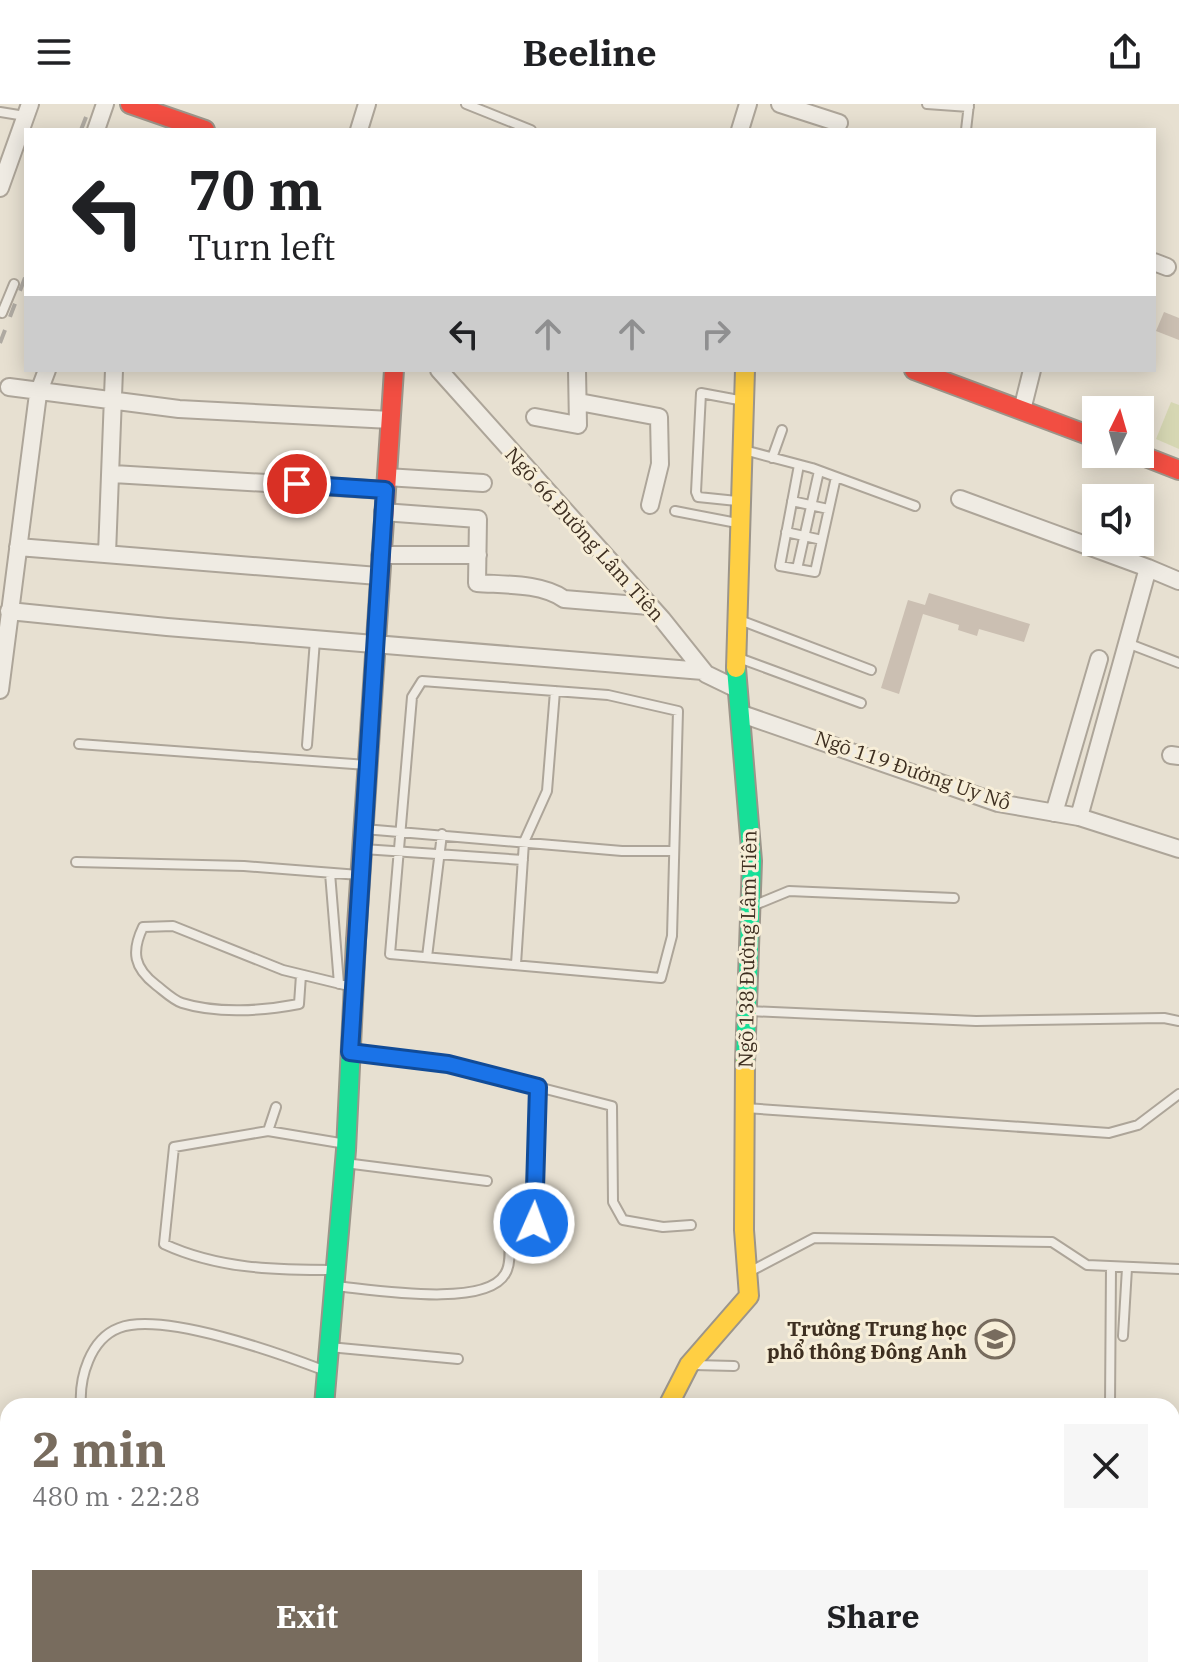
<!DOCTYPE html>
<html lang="en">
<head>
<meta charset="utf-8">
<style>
	body { margin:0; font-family:"IBM Plex Serif",serif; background:#f6f6f6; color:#202124; height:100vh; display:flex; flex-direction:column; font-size:30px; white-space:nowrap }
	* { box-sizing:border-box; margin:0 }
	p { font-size:26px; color:#757577 }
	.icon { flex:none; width:44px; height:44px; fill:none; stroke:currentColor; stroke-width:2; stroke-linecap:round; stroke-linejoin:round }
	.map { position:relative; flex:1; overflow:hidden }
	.details { position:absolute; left:0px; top:1294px; width:1180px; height:280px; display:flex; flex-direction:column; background:#fff; border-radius:24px 24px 0 0; box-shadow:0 4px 20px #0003 }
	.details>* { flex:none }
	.banner { position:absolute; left:24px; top:24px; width:1132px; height:244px; border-radius:0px; box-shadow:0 4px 20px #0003; background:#fff; color:#202124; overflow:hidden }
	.needle { width:52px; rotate:5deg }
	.controls { position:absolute; left:1082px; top:292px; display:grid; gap:16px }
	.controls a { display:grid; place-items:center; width:72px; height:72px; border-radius:0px; background:#fff; box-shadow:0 4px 20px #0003; font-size:40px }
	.pin { position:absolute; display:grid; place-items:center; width:68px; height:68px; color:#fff; margin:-34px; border:4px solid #fff; border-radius:50%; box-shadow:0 2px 8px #0007 }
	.me { position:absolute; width:88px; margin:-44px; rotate:2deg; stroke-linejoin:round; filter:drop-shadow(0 0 6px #0008) }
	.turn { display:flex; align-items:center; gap:28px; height:168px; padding:0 32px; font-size:36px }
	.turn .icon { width:104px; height:104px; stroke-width:2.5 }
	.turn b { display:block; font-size:56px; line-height:68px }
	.lanes { display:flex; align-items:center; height:76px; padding:0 32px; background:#0003; justify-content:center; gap:40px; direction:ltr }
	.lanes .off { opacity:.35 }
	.round { display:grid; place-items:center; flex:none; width:84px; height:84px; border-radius:0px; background:#f6f6f6 }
	.overview { display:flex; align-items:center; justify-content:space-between; height:136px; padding:0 32px }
	h1 { font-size:48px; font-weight:700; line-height:60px; color:#786c5e }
	.button { display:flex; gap:16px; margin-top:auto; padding:16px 32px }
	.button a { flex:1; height:92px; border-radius:0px; background:#786c5e; color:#fff; font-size:32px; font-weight:700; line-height:92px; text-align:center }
	.button a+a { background:#f6f6f6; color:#202124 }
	header { display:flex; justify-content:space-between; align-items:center; height:104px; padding:0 32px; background:#fff; font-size:36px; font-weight:700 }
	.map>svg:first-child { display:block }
	.green { fill:#d6d7b3 }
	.building { fill:#cbbfb2 }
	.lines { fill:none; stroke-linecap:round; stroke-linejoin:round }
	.lane-casing { stroke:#ada599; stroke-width:12 }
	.street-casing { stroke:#ada599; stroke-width:20 }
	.fast-casing { stroke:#9c958a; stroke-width:22 }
	.slow-casing { stroke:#9c958a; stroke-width:22 }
	.jam-casing { stroke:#9c958a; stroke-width:22 }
	.lane { stroke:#efebe3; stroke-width:8 }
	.street { stroke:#efebe3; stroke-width:16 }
	.fast { stroke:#16e098; stroke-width:18 }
	.slow { stroke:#ffcf43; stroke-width:18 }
	.jam { stroke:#f24e42; stroke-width:18 }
	.rail { stroke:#afaaa2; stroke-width:4; stroke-dasharray:14 14; stroke-linecap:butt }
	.route-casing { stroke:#114b97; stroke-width:20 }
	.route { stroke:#1a73e8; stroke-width:14 }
	.labels { text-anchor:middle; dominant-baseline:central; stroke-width:6; stroke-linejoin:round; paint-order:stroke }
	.street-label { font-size:20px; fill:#3d2e20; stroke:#f7eed8 }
	.poi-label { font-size:20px; font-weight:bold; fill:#3d2e20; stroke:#f7eed8; text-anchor:end }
</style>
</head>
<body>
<header><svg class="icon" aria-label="menu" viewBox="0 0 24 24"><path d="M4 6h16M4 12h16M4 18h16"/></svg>Beeline<svg class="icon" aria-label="share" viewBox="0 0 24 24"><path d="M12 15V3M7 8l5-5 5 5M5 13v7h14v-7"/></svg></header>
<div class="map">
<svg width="1179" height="1574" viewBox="0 0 1179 1574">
	<rect width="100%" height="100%" fill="#e7e0d1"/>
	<path class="green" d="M1171,298L1179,301V345L1156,335Z"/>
	<path class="building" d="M1164,208L1179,214V236L1156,227Z
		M929,489L1030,520L1024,538L979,525L977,532L958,526L959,521L923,510L899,590L881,584L908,496L925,501Z"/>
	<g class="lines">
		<defs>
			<path id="lane" d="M466,0L531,26
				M927,0L969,3
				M0,8L25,12
				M966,26L969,0
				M2,209L14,180
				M744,346L812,364L915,402
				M772,354L782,326
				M799,361L780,462L815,468L836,373
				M737,397L698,393L696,388L701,289L744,297
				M792,397L828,405
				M675,407L737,419
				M786,428L822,436
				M797,465L819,367
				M737,515L871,566
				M1127,539L1179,559
				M739,554L861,599
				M422,577L608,591L678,607L672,832L661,874L390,850L412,593Z
				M79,640L367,661
				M307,641L315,536
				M364,725L622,747H674
				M363,745L523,756
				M76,758L244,762L359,771
				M330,769L339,880
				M755,801L789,787L954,794
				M427,853L442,730
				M516,860L524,738L547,687L555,587
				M301,871L299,900C263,907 217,910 182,899C173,896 164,887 156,881C134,864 131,848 143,823L173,822L283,866L353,883
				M748,907L976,917L1164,914L1179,917
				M353,949L448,960L612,1002L613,1098L623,1116L663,1123L691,1121
				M745,1004L1109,1029L1138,1021L1179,990
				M268,1027L276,1003
				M345,1059L487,1077
				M534,1119L538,983
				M334,1166C275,1166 218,1165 164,1140L174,1043L268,1027L346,1040
				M751,1167L814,1134L1052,1138L1087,1161L1179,1165
				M335,1182C370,1185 485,1205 505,1170C512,1160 509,1139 509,1127
				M1123,1232L1127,1164
				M329,1243L458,1255
				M694,1261L734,1262
				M81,1302C79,1274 90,1235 119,1224C162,1207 281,1250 323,1266
				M1110,1302L1111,1163
				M616,1574L619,1566
				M1105,1574L1106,1566"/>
			<path id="street" d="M780,0L839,19
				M96,26L105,0
				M359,26L367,0
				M740,26L748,0
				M0,84L30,0
				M1154,158L1167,163
				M439,266L662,515L706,570L737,585
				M9,283L179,305L391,316
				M579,298L659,313L660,360L650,401
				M1022,306L1032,266
				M535,313L578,321L577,266
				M113,370L385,386
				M386,373L483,379
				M960,395L1148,464
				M383,408L478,415L477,479C504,481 541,479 564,495L649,502
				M18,443L378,472
				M107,450L114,266
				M380,451H478
				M9,507L167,523L703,567
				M0,586L38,290L47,266
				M739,609L998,699L1079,713L1179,745
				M1171,651L1179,652
				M1054,709L1099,555
				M1079,713L1148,464L1179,477
				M0,1445L8,1459
				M71,1566L76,1574
				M314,1566V1574
				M664,1566V1574"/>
			<path id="fast" d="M736,564L752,757L745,959
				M324,1302L346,1046L356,837"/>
			<path id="slow" d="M736,564L745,266
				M668,1302L689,1261L749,1192L744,1126L745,959"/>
			<path id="jam" d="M130,0L205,26
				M914,266L1096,334
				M1138,350L1179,366
				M356,837L394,266"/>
		</defs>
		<use href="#lane" class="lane-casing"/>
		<use href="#street" class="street-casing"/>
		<use href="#fast" class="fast-casing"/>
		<use href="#slow" class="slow-casing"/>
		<use href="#jam" class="jam-casing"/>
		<use href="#lane" class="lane"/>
		<use href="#street" class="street"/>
		<use href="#fast" class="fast"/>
		<use href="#slow" class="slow"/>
		<use href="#jam" class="jam"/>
		<path class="rail" d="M81,26L91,0
			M0,239L26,171
			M0,1541L8,1553
			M16,1566L21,1574"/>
	</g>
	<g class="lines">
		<defs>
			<path id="route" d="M297,380L385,386L350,948L448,960L538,983L534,1119"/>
		</defs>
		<use href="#route" class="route-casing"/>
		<use href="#route" class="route"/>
	</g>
	<defs>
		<symbol id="school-ring" viewBox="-11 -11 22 22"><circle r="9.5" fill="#f7eed8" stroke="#786c5e" stroke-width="1.5"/><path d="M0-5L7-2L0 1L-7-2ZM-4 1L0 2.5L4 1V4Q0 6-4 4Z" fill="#786c5e"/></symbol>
	</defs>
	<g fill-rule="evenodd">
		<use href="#school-ring" x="973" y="1213" width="44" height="44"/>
	</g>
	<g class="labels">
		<g class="street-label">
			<text transform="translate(585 430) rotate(48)">Ngõ 66 Đường Lâm Tiên</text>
			<text transform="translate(913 666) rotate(19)">Ngõ 119 Đường Uy Nỗ</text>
			<text transform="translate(747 845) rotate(-89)">Ngõ 138 Đường Lâm Tiên</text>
		</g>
		<g class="poi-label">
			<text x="967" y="1224">Trường Trung học<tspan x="967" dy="23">phổ thông Đông Anh</tspan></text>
		</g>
	</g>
</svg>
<div class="controls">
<a><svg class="needle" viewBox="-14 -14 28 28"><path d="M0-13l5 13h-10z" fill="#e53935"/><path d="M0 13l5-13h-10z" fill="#757577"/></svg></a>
<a><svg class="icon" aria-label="sound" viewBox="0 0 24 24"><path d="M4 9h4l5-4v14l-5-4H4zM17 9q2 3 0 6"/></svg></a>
</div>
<div class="pin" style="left:297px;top:380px;background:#d93025"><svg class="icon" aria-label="arrive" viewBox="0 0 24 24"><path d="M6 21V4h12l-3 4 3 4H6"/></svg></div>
<svg class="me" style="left:534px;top:1119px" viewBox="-20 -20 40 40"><circle r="17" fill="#1a73e8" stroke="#fff" stroke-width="3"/><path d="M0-11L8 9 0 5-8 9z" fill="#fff"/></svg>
<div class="banner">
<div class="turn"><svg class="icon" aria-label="left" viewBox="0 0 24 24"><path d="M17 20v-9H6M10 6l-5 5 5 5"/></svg><div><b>70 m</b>Turn left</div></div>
<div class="lanes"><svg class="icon" aria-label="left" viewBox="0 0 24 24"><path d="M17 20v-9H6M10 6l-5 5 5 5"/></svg><svg class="icon off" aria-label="ahead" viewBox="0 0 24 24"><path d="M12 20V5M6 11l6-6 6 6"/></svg><svg class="icon off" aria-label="ahead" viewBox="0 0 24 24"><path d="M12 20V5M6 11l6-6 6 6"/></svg><svg class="icon off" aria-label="right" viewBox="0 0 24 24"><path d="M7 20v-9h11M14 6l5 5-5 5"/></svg></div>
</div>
<section class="details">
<div class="overview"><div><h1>2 min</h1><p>480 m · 22:28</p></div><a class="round"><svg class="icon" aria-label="close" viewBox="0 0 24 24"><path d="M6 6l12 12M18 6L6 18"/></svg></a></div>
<div class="button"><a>Exit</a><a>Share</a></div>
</section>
</div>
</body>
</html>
